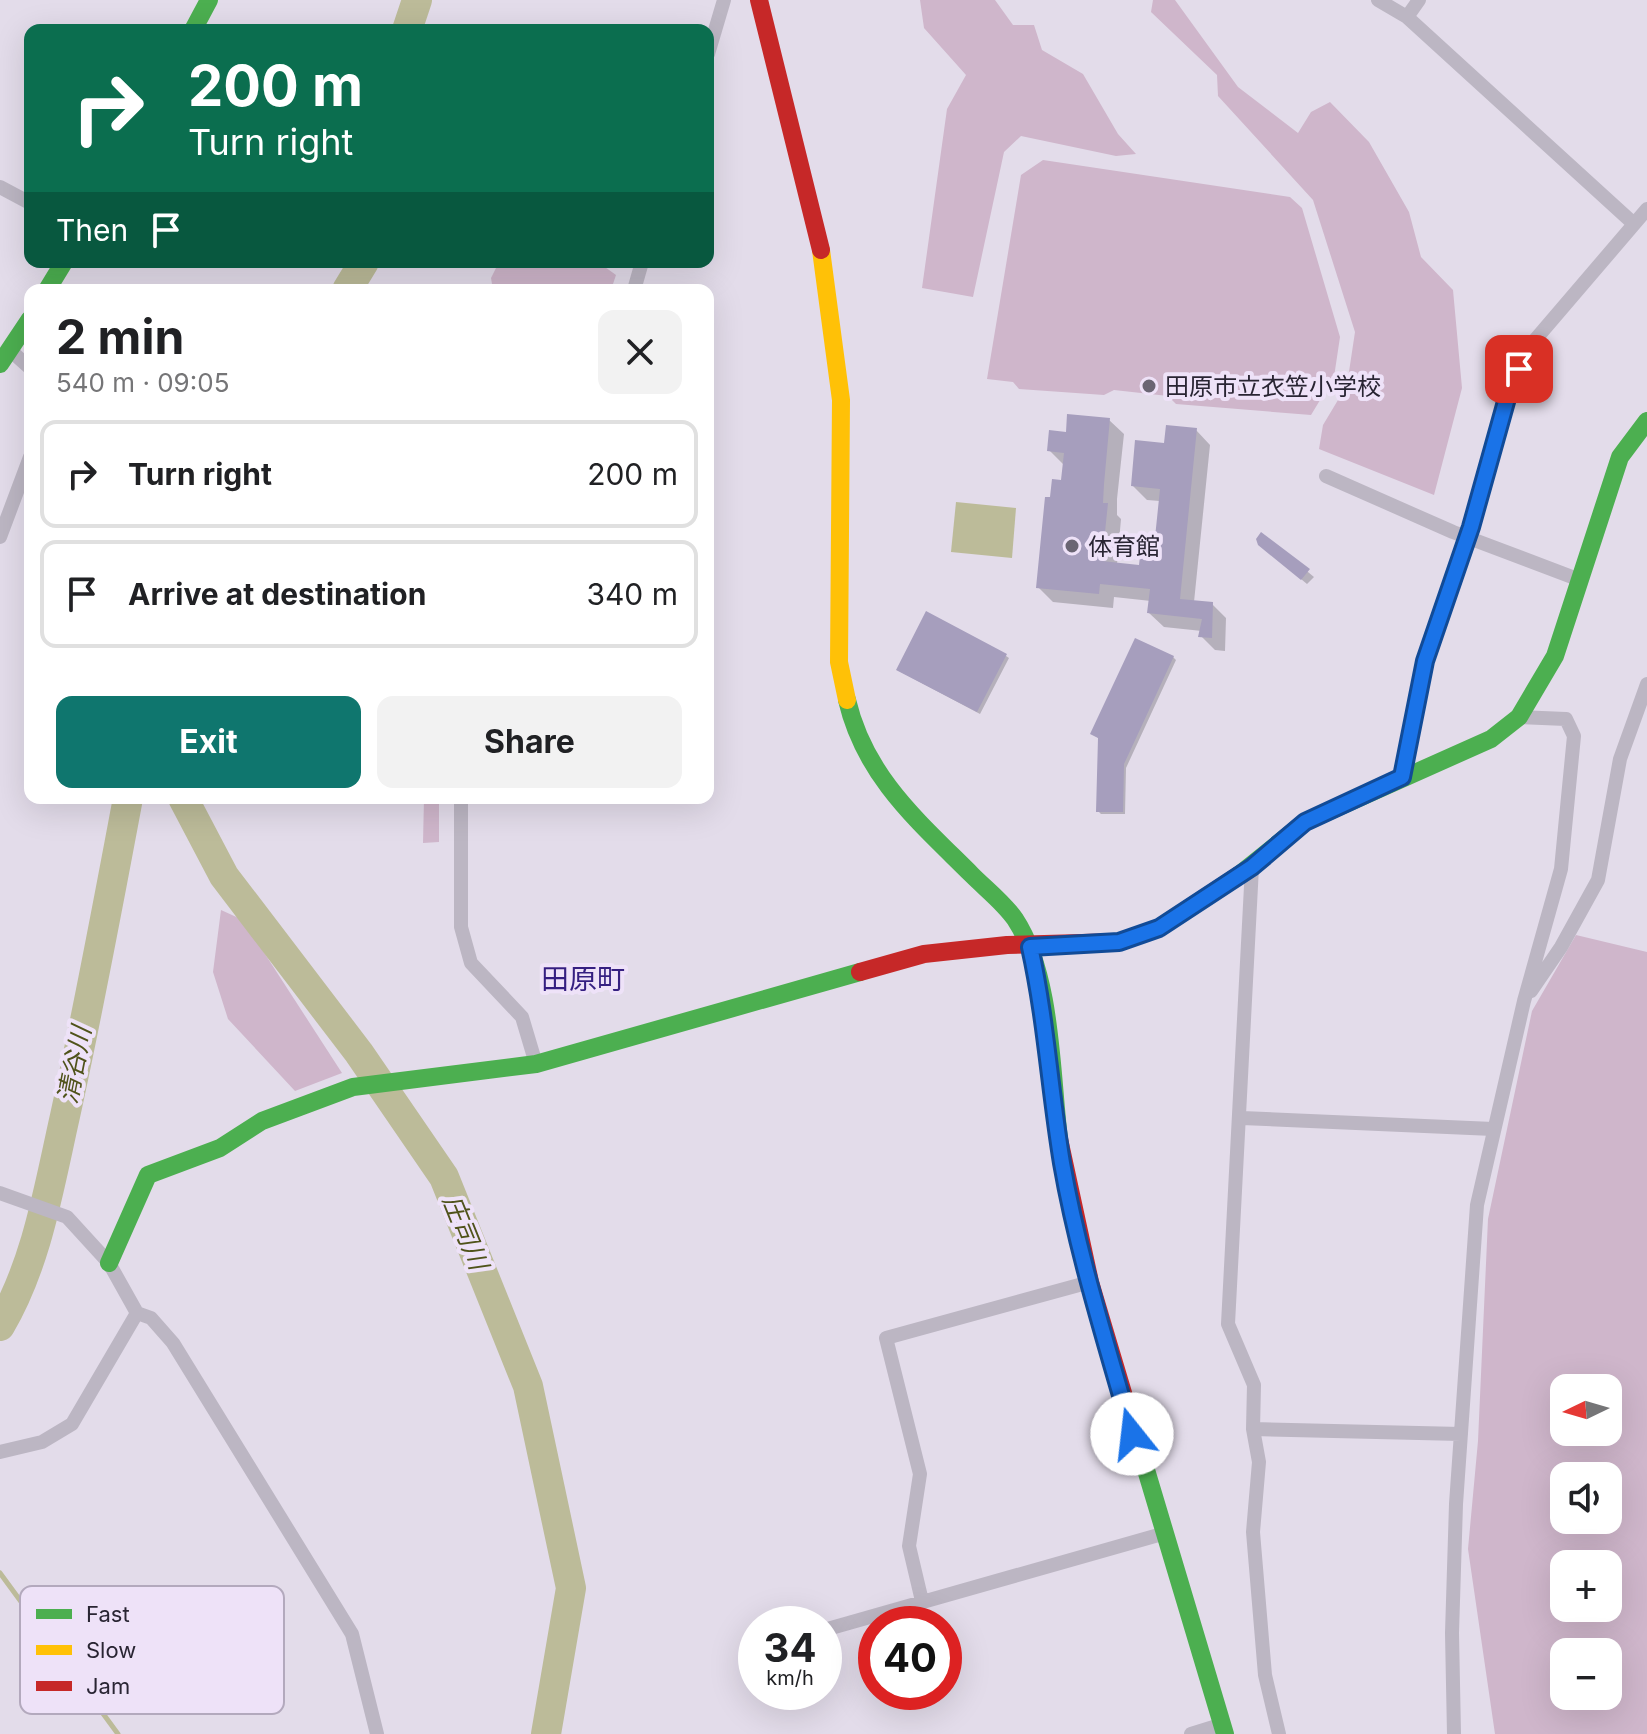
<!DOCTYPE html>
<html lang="en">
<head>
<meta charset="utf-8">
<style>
	body { margin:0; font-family:Inter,"Noto Sans JP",sans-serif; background:#f2f2f2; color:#202124; height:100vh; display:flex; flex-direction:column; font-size:30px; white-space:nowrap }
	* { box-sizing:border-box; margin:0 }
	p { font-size:26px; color:#757577 }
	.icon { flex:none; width:44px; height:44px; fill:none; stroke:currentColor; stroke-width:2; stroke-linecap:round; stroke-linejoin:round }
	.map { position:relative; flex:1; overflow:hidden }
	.sheet { position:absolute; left:24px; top:284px; width:690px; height:520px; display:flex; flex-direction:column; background:#fff; border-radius:16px; box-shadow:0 8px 32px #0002 }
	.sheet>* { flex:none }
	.guide { position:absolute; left:24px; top:24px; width:690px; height:244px; border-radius:16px; box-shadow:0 8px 32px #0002; background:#0b6e4f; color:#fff; overflow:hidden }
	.needle { width:52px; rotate:265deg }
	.fabs { position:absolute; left:1550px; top:1374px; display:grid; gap:16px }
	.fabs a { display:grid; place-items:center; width:72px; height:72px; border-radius:16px; background:#fff; box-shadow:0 8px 32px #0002; font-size:40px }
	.speed { position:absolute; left:738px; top:1606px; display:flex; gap:16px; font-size:40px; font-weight:700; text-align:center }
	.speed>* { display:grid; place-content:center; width:104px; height:104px; border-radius:50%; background:#fff; box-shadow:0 8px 32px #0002; line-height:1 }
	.speed small { font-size:20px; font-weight:400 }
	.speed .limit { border:12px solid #d22; background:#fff; color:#111 }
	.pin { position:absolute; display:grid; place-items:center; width:68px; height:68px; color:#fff; margin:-34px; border-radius:16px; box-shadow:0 4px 12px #0006 }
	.me { position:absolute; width:88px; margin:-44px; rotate:344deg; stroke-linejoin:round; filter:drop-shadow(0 0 6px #0008) }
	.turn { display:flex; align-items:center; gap:28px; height:168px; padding:0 32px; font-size:36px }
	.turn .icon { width:104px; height:104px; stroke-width:2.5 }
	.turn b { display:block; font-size:56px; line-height:68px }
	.then { display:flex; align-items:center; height:76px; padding:0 32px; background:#0003; gap:16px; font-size:30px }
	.round { display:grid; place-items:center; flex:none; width:84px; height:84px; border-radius:16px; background:#f2f2f2 }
	.summary { display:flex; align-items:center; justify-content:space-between; height:136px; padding:0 32px }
	h1 { font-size:48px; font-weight:700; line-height:60px }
	.button { display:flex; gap:16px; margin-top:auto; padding:16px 32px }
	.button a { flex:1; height:92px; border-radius:16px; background:#0f766e; color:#fff; font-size:32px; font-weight:700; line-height:92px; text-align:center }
	.button a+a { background:#f2f2f2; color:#202124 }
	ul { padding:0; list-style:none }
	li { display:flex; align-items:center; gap:24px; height:108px; margin:0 16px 12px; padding:0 16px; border:4px solid #e0e0e0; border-radius:16px }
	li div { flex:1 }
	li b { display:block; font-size:30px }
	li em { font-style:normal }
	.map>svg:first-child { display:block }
	.green { fill:#cfb6cb; fill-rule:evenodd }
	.water { fill:#bcbb99 }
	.shadow { fill:#0003 }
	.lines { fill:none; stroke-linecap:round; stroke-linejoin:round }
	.stream { stroke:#bcbb99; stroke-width:5 }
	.river { stroke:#bcbb99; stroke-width:30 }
	.building { fill:#a69ebd }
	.street { stroke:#bcb6c3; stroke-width:14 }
	.fast { stroke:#4caf50; stroke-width:18 }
	.slow { stroke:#ffc107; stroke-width:18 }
	.jam { stroke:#c62828; stroke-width:18 }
	.route-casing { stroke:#114b97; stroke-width:20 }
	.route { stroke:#1a73e8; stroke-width:14 }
	.poi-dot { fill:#6a6573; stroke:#eee2f8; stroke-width:3 }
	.labels { text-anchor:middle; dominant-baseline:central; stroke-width:8; stroke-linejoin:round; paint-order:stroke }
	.poi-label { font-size:24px; fill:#292533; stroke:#eee2f8; text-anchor:start }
	.water-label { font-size:26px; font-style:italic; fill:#50531b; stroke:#eee2f8 }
	.quarter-label { font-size:28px; fill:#351f81; stroke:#eee2f8 }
	.key { fill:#eee2f8; stroke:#b3a9bd; stroke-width:2 }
	.key-label { font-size:22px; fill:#292533 }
</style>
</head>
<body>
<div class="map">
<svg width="1647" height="1734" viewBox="0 0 1647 1734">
	<rect width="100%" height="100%" fill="#e3dcea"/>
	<path class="green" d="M920,0H995L1013,25H1034L1042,50L1083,74L1118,134L1136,154L1116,156L1021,136L1004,152L973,297L922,288L947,109L966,75L924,28Z
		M1153,0H1175L1238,87L1298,133L1311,112L1330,102L1369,142L1409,212L1421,257L1453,290L1462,388L1434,495L1319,449L1323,425L1347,385L1355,332L1313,200L1218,96L1217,75L1151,12Z
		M1043,160L1290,197L1302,208L1340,337L1334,377L1311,415L1176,404L1168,396L1114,390L1104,395L1019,389L1013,382L987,379L1021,175Z
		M499,262H598L616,275L611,290H493L491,278Z
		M424,798H439V842L423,843Z
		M221,910L243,920L342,1073L295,1091L228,1019L213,972Z
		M1576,935L1647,952V1734H1495L1468,1549L1478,1441L1488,1219L1532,1011ZM1608,1388V1432H1564V1388ZM1608,1476V1520H1564V1476ZM1608,1564V1608H1564V1564ZM1564,1652H1608V1696H1564Z"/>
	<path class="water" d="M956,502L1016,508L1012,558L951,552Z"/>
	<path class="shadow" d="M1109,420L1124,434L1117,499V515L1121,519L1117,564L1141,567L1155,560L1160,501L1147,500L1133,486L1166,445L1196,430L1210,445L1194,602L1212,604L1226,618L1225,651L1215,650L1201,636L1202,631L1164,627L1149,613L1151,601L1114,597L1113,608L1053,602L1038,587L1052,500L1063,482L1064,465L1049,450L1068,434Z
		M1262,534L1314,577L1307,584L1266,550Z
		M1006,656L1009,658L980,714L901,672Z
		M1173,657L1176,660L1126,768L1125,814H1101L1098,811L1100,739L1092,734Z"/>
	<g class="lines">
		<path class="stream" d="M0,1573L118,1734"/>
		<path class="river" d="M407,30L417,0
			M347,290L364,262
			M183,798L224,876L359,1053L444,1177L528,1386L571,1588L546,1734
			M0,1326C37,1263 49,1187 65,1116C88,1011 108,905 128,798"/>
	</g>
	<path class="building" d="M1067,414L1110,418L1104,484L1103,503H1108L1102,561L1139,565L1140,556L1153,557L1160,489L1131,486L1135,440L1164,443L1166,425L1197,428L1180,599L1213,602L1212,638L1198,637L1202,619L1147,613L1150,589L1100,584L1099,594L1036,588L1045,497H1050L1052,479L1061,480L1064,453L1047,451L1049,430L1066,432Z
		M1261,532L1310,569L1301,580L1258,545L1256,539Z
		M926,611L1007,654L977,712L896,670Z
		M1135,638L1174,656L1124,764L1123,812H1096L1098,738L1090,734Z"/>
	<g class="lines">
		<path class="street" d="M1378,0L1407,17L1634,224
			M1407,17L1419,0
			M708,54L724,0
			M0,187L30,203
			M634,290L642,262
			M11,351L30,368
			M1326,476L1453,532L1580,580
			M0,537L30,457
			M1402,777L1425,661L1471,527L1509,391L1529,347L1647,209
			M461,798V927L471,963L522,1017L536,1064
			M1252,867L1228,1324L1254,1385L1253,1429L1259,1462L1253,1532L1265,1675L1279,1734
			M1531,991L1561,947L1598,880L1620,759L1647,684
			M1242,1118L1493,1129
			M0,1193L67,1217L109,1263L137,1313L151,1318L173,1343L352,1634L377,1734
			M1253,1429L1461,1434
			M0,1452L42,1442L72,1424L137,1313
			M922,1601L909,1546L920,1474L886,1338L1090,1282
			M824,1630L1162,1534
			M755,1650H756
			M1191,1734L1220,1725
			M1454,1734L1452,1633L1456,1504L1477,1205L1524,1001L1561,869L1574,736L1566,719L1519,717"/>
		<path class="fast" d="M193,30L209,0
			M47,290L64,262
			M0,364L30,319
			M847,700C865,777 919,822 972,875C986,889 1004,903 1015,919C1052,975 1051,1073 1059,1139
			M1239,875L1305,822L1491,739L1519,717L1555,656L1620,457L1647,421
			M109,1263L148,1175L220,1148L262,1121L353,1087L536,1064L860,972
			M1132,1423L1225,1734"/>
		<path class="slow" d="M821,250L841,400L839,662L847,700"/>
		<path class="jam" d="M759,0L821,250
			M860,972L924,954L1007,945L1119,942L1159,928L1239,875
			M1059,1139L1090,1282L1132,1423"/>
	</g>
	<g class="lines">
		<defs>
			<path id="route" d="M1132,1434C1107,1345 1078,1255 1062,1163C1050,1091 1046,1019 1030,947L1119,942L1159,928L1252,867L1305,822L1402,777L1425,661L1471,527L1509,391L1519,369"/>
		</defs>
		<use href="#route" class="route-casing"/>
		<use href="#route" class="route"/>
	</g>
	<g class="poi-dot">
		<circle cx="1149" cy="386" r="8"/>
		<circle cx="1072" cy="546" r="8"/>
	</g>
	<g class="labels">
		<g class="poi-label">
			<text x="1165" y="386">田原市立衣笠小学校</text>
			<text x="1088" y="546">体育館</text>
		</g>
		<g class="water-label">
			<text transform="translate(74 1065) rotate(-79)">清谷川</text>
			<text transform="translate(466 1232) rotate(68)">庄司川</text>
		</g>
		<g class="quarter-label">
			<text x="583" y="979">田原町</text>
		</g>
	</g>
	<rect x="20" y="1586" width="264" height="128" rx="12" class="key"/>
	<rect x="36" y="1609" width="36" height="10" fill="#4caf50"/>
	<rect x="36" y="1645" width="36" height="10" fill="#ffc107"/>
	<rect x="36" y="1681" width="36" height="10" fill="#c62828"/>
	<g class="key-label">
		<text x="86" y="1622">Fast</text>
		<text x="86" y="1658">Slow</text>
		<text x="86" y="1694">Jam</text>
	</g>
</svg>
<div class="fabs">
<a><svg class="needle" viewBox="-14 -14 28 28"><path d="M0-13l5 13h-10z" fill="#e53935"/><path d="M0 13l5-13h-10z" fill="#757577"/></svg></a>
<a><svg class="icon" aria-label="sound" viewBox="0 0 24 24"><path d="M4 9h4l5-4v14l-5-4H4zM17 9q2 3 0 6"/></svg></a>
<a>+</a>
<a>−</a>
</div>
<div class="speed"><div>34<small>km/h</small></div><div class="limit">40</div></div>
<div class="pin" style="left:1519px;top:369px;background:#d93025"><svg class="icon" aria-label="arrive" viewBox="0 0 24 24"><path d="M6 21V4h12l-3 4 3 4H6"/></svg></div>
<svg class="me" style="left:1132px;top:1434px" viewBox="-20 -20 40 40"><circle r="19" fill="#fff"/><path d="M0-13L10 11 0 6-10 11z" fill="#1a73e8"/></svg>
<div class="guide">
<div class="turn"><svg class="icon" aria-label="right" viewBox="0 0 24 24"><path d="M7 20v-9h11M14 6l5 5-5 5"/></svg><div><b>200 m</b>Turn right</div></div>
<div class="then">Then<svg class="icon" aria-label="arrive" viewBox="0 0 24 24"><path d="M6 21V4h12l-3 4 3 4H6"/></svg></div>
</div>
<section class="sheet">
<div class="summary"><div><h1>2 min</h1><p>540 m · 09:05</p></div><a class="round"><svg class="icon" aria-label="close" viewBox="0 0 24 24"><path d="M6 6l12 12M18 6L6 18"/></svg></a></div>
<ul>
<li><svg class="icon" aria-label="right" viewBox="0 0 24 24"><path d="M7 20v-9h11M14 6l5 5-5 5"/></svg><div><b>Turn right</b></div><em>200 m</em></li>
<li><svg class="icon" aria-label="arrive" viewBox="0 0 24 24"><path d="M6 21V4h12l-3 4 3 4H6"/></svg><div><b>Arrive at destination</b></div><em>340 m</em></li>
</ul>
<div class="button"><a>Exit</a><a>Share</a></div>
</section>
</div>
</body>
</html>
